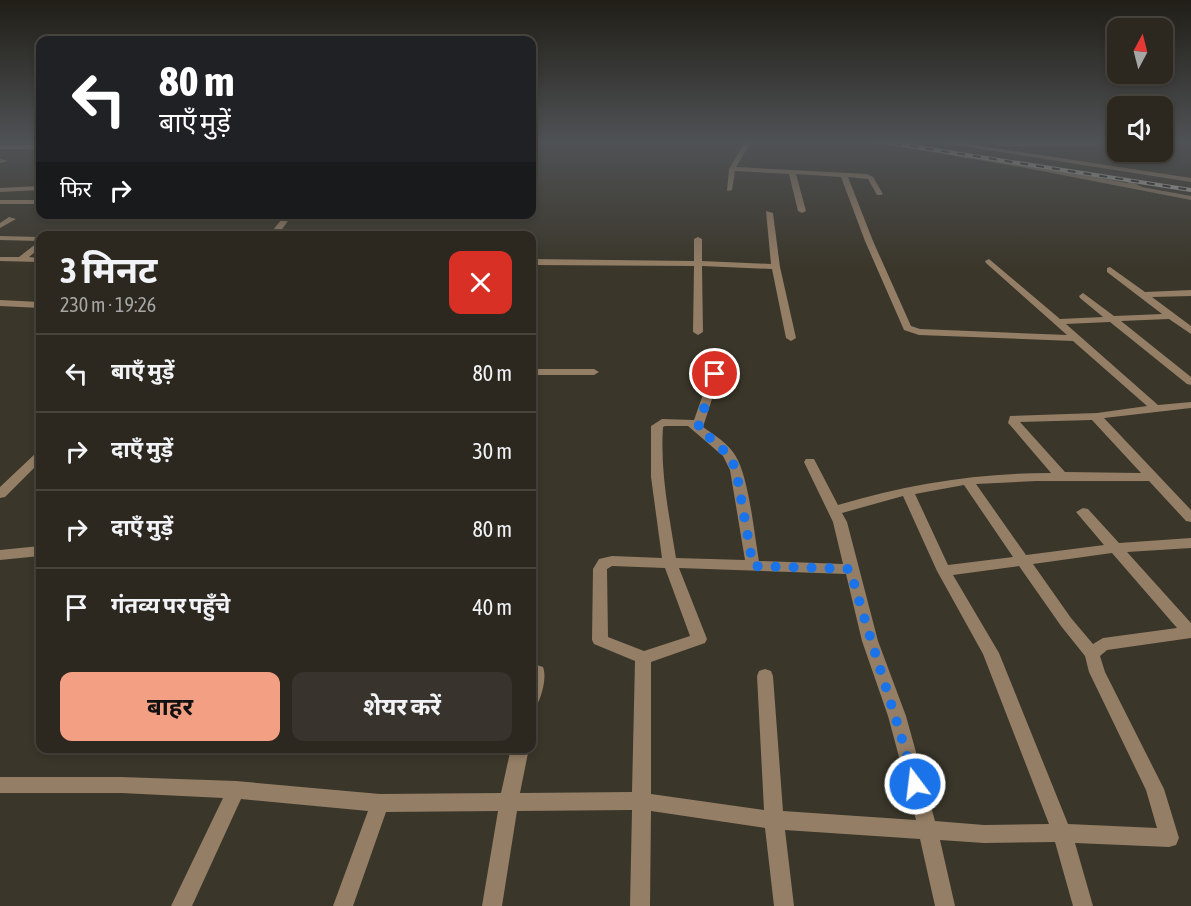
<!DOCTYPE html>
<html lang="hi">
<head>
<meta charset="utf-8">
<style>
	body { margin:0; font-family:"Asap Condensed","Noto Sans Devanagari",sans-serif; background:#38342d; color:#f1f3f6; height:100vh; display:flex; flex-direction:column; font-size:22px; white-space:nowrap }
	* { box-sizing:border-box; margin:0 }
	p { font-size:20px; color:#a6a6a5 }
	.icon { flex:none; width:33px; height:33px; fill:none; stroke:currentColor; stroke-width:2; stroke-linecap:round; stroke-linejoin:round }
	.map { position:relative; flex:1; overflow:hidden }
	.side { position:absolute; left:36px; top:231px; width:500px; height:522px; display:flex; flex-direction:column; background:#2c2820; border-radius:12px; box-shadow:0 3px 9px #0003,0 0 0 2px #48443e }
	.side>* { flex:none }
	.guide { position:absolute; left:36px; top:36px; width:500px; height:183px; border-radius:12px; box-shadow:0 3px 9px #0003,0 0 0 2px #48443e; background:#202124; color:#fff; overflow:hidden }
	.needle { width:39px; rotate:7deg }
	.buttons { position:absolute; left:1107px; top:18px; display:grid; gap:12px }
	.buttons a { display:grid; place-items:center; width:66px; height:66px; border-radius:12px; background:#2c2820; box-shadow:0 3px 9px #0003,0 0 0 2px #48443e; font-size:30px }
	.pin { position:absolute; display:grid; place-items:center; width:51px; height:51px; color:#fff; margin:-26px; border:3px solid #fff; border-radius:50%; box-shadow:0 2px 6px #0007 }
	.me { position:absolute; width:66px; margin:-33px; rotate:345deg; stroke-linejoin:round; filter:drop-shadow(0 0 4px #0008) }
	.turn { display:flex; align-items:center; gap:21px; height:126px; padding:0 24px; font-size:27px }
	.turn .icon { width:78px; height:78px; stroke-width:2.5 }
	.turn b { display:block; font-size:42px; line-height:51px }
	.then { display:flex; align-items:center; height:57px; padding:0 24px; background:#0003; gap:12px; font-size:22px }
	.round { display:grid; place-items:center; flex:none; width:63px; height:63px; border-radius:12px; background:#38342d }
	.overview { display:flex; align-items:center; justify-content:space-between; height:102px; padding:0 24px }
	h1 { font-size:36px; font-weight:700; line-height:45px }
	.primary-button { display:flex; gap:12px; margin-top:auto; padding:12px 24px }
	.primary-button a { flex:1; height:69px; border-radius:12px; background:#f39f83; color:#111; font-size:24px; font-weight:700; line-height:69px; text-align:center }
	.primary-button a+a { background:#38342d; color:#f1f3f6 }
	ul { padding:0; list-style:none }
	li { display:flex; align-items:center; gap:18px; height:78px; padding:0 24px; border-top:2px solid #48443e }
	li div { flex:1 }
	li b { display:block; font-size:22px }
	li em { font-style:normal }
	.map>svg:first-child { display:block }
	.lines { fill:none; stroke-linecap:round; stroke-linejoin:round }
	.minor { fill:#947e65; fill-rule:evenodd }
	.rail-casing { stroke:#c3c1b8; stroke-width:4 }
	.rail { stroke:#1f1d18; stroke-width:2; stroke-dasharray:8; stroke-linecap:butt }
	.route { stroke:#1a73e8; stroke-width:10; stroke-dasharray:0 18 }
</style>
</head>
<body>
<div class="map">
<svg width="1191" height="906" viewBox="0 0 1191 906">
	<rect width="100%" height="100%" fill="#3a362a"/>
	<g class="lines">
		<path class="minor" d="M746,141H752L736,167L867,174L873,177L883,194L881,195H877L868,179L848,177L873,241L911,326L920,329L1067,335L986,263L985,261L989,259L1060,319L1103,317L1080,298L1079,296L1083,293L1114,316L1162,314L1107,272V268L1110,267L1145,292L1191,290V296L1152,297L1191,326V334L1169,319L1121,321L1191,377V385L1187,384L1110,322L1066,324L1158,405L1191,402V408L1104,418L1191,510V522L1186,521L1149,481H1037L976,484L1026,555L1104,545L1076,512L1083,508L1088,509L1119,543L1191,538V548L1127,552L1191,623V638L1107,650L1100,656L1105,672L1164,789L1179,838L1176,845L1169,847L1075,843L1093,906H1073L1055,842L984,843L940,840L955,906H935L920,839L785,830L794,906H774L765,828L651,811L650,906H630L632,810L517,811L502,906H482L498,811L386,812L353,906H333L368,811L241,799L192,906H171L223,798L121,793H0V777H121L236,781L380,794L501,793L511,748H529L520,793L632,792L635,661L594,644L592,640L593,569L599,559L612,556L662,558L651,477V426L662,419L694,420L711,372L715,371L720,374L703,427C714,435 728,443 735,455C749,477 754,533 759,561L843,564L833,522L804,462L806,459H814L838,505C908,484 978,473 1051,473L1010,425L1008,423L1010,416L1097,413L1147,406L1073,341L919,335L904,330L865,241L841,177L796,174L806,211L802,213L798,211L789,174L735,171L732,190L727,191L729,169ZM1092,420L1141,473L1065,472L1020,422ZM665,426H688L723,456L730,470L745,560L676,558C669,515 660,472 663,427ZM964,485L1013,557L948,565L915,494ZM903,496L937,571L983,654L1049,824L984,825L935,821L906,716L878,641L847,522L842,513ZM1112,553L1177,628L1103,638L1093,644L1071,618L1033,564ZM612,566L665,568L690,636L644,651L608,637L607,569ZM1019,566L1061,626L1085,656L1089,672L1146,790L1157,828L1068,824L999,653L953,575ZM679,568L846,574L862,641L888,716L916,820L783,811L773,676L771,671L765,669L759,671L757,676L764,810L651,794V662L705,643L707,639Z
			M868,141H884L1026,164L1127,183L1130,181L1142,187L1191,196V200L1026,168Z
			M931,141H948L1191,178V182Z
			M1092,141H1098L1097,146H999L996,144L999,142L1092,143Z
			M0,145H32L35,147L32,149H0Z
			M0,159L8,161L0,163Z
			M40,186V190L0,192V188Z
			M0,200H40V204H0Z
			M766,211L773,213L780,267L796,338L791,341L786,338L772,269L702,266L703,332L698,335L693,332L694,266L531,265V259L694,261V239L698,237L702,239V261L771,264Z
			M286,214H293L277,236H268Z
			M9,217L16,219L0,228V223Z
			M0,236L40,237V241L0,240Z
			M37,243H40V248L29,257L40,258V262L0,261V257H19Z
			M0,300L40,302V308L0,306Z
			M531,369H594L599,372L594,375H531Z
			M40,452V462L5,497L0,498V487L36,453Z
			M40,546V556L0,560V550Z
			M537,665L543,667C547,677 542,695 537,705L531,707V668Z"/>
		<defs>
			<path id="rail" d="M878,141L1191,190"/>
		</defs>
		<use href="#rail" class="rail-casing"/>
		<use href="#rail" class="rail"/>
	</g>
	<linearGradient id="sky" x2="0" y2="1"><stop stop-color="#201e17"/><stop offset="0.53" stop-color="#4f5255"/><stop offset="1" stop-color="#4f5255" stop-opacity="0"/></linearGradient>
	<rect width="1191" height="268" fill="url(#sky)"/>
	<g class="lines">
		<path class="route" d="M715,374L698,428C714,442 727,449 736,470L753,566L850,569C870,641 895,712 915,784"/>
	</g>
</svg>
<div class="buttons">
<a><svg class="needle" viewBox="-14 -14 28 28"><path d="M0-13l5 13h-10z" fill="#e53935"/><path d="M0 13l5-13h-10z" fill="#a6a6a5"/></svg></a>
<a><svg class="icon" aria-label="sound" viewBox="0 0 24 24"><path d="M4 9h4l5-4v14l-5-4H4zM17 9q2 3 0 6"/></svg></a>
</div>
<div class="pin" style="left:715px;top:374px;background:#d93025"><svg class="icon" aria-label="arrive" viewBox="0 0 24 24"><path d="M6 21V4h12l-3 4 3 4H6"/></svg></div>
<svg class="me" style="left:915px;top:784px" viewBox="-20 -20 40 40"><circle r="17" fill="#1a73e8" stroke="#fff" stroke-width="3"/><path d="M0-11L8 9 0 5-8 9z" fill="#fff"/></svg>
<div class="guide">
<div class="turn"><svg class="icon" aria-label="left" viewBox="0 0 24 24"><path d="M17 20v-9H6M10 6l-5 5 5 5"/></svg><div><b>80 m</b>बाएँ मुड़ें</div></div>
<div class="then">फिर<svg class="icon" aria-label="right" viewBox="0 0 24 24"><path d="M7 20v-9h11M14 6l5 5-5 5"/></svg></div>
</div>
<section class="side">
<div class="overview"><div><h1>3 मिनट</h1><p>230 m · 19:26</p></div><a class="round" style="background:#d93025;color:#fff"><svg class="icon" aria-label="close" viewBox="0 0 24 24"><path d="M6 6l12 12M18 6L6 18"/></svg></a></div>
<ul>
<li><svg class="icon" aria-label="left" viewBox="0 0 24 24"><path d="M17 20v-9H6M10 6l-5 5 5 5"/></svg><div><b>बाएँ मुड़ें</b></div><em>80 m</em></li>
<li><svg class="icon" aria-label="right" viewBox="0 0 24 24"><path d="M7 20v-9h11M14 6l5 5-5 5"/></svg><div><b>दाएँ मुड़ें</b></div><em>30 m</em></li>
<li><svg class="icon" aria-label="right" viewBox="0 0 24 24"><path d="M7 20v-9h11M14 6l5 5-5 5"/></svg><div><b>दाएँ मुड़ें</b></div><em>80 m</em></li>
<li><svg class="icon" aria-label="arrive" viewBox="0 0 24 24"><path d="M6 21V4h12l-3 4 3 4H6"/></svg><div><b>गंतव्य पर पहुँचे</b></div><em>40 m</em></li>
</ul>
<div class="primary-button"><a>बाहर</a><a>शेयर करें</a></div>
</section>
</div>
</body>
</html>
